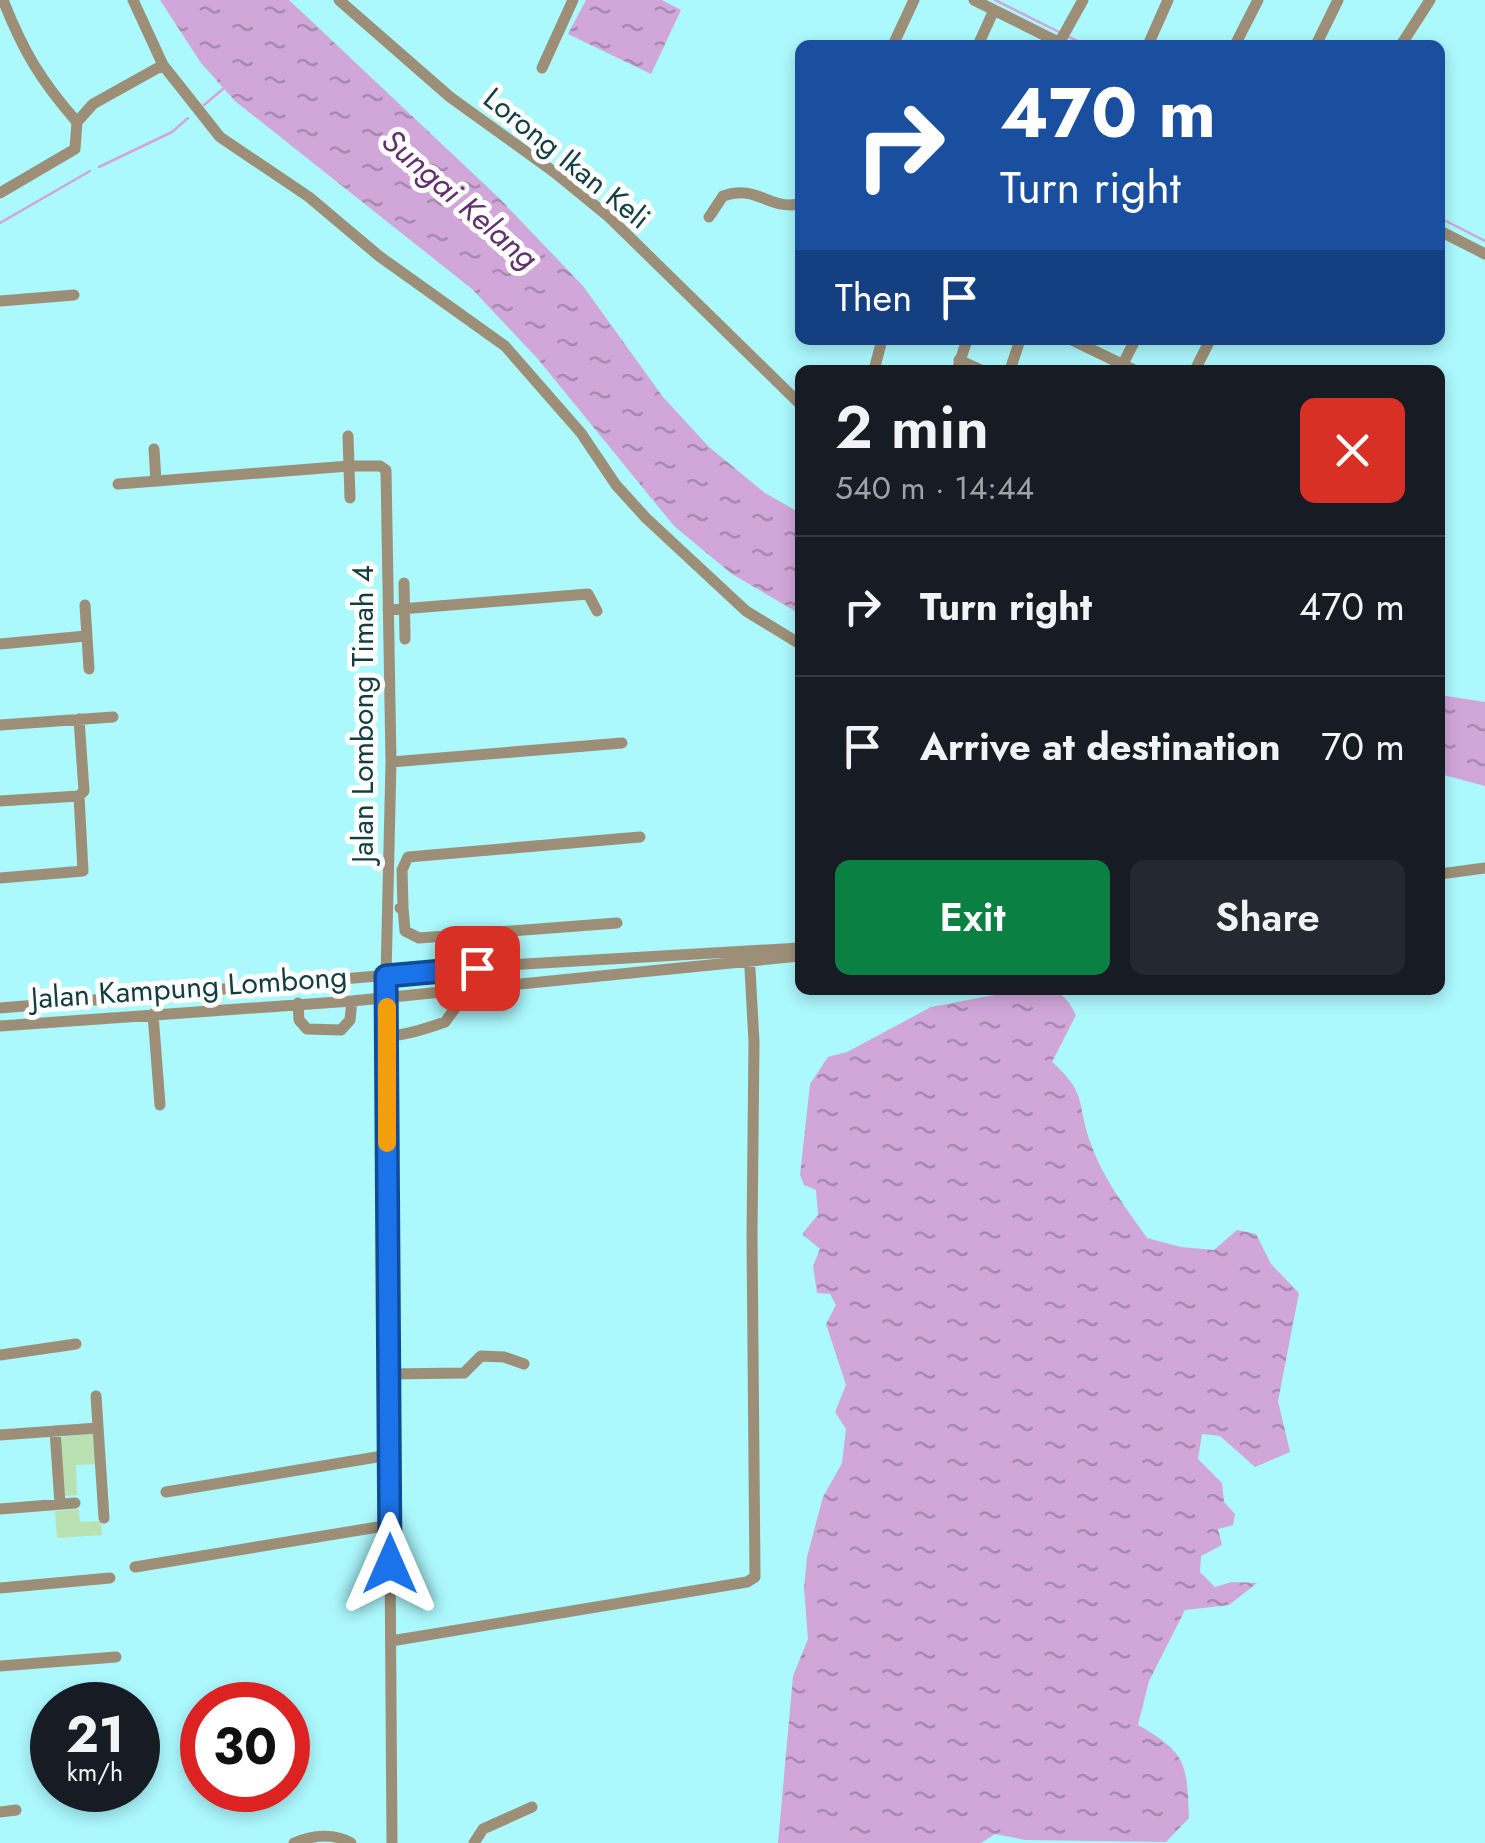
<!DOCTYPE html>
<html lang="en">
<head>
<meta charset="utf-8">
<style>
	body { margin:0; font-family:Jost,sans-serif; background:#242831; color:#f1f3f6; height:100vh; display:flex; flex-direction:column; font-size:38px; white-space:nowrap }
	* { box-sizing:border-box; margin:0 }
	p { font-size:32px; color:#9ea1a6 }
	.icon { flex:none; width:55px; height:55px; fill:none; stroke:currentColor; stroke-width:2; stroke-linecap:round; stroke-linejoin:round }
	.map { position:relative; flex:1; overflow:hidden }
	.drawer { position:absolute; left:795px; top:365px; width:650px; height:630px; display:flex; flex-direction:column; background:#171b24; border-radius:15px; box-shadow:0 5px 15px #0003 }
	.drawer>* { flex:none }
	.banner { position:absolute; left:795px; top:40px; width:650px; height:305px; border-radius:15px; box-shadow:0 5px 15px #0003; background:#1a4fa0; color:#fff; overflow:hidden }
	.speed { position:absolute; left:30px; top:1682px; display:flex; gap:20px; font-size:50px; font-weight:700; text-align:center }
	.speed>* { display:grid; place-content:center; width:130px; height:130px; border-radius:50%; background:#171b24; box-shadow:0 5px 15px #0003; line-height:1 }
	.speed small { font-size:25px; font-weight:400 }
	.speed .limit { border:15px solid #d22; background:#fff; color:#111 }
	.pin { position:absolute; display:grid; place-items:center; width:85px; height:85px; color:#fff; margin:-42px; border-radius:20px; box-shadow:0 5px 15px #0006 }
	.me { position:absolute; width:110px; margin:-55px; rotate:0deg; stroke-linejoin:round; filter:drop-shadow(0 0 8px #0008) }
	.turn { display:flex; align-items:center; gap:35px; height:210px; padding:0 40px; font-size:45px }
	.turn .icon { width:130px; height:130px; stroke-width:2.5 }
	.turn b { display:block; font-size:70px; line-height:85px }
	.then { display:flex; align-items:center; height:95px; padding:0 40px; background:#0003; gap:20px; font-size:38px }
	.round { display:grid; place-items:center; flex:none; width:105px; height:105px; border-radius:15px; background:#242831 }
	.summary { display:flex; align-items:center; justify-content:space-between; height:170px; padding:0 40px }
	h1 { font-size:60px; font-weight:600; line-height:75px }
	.primary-button { display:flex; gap:20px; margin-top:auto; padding:20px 40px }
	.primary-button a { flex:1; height:115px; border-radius:15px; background:#0b8043; color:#fff; font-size:40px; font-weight:600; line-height:115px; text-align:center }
	.primary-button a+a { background:#242831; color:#f1f3f6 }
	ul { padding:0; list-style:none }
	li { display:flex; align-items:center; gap:30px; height:140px; padding:0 40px; border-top:2px solid #363941 }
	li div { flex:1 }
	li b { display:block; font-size:38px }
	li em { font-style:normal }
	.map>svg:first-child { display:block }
	.green { fill:#bae1b2 }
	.water { fill:url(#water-ripples) }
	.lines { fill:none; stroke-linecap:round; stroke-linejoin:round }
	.stream { stroke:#d1a7d9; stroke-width:2.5 }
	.minor { stroke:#9d8f77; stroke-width:11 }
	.route-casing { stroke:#114b97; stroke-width:25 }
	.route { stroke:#1a73e8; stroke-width:18 }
	.slow { stroke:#f59e0b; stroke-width:18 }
	.labels { text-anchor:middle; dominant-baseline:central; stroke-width:10; stroke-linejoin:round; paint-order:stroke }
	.street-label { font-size:30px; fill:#133e41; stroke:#fff }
	.water-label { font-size:32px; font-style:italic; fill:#62306d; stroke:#fff }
</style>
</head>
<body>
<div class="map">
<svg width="1485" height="1843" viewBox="0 0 1485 1843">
	<defs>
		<pattern id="water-ripples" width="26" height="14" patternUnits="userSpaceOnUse" patternTransform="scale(2.5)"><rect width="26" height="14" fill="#d1a7d9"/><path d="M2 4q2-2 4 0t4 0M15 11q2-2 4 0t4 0" fill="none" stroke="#a889b2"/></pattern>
	</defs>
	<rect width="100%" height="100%" fill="#abf8fd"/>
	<path class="green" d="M95,1434L97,1464L76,1465L77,1495L63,1496L59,1437Z
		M79,1509L80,1522L101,1521L102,1535L57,1538L55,1511Z"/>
	<path class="water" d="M160,0H289L499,198L583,286L663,397L709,447L765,493L800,513V614L732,574L674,526L537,358L472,289L235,101L201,63Z
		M586,0H662L681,10L651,74L568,34Z
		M1440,695L1485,702V786L1440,774Z
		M1021,990C1051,990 1061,985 1076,1015L1052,1062C1089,1095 1076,1104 1091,1144C1103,1179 1127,1209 1147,1238L1181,1247L1214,1250L1237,1230L1256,1234L1271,1264L1299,1293L1278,1401L1290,1452L1255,1467L1220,1436L1202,1434L1198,1459L1222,1483L1224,1502L1235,1514L1233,1525L1218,1529L1222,1545L1201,1556L1200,1572L1215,1587L1232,1582L1257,1583L1229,1605L1185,1610L1149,1681L1138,1725C1187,1753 1187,1764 1189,1818L1166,1842L1025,1840L995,1834L981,1843H778L793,1676L808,1639L804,1588L807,1557L823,1497L842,1463L846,1429L835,1412L846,1385L826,1324L836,1305L830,1294L817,1293L813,1266L820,1249L802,1234L818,1215L816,1190L804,1185L800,1175L810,1084L828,1057L847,1052L931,1007Z"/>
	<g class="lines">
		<path class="stream" d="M995,0L1061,33
			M1069,37L1086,45
			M204,105L224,88
			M99,167L172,132L188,118
			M1440,218L1485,241
			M0,223L90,171"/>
		<path class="minor" d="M3,0C23,51 41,81 77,122
			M133,0L163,65L220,137L309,197L379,256L505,346L581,433L616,485L646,518L746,611L800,644
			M339,0L450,97L554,172L609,217L800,404
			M974,0L1064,45
			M893,45L914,0
			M978,45L994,10
			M1058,45L1083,0
			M1148,45L1168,0
			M1235,45L1258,0
			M1316,45L1338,0
			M1401,45L1430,0
			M542,68L573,0
			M0,193L75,149L77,122L93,104L163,65
			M709,217L723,196C759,184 766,210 800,204
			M1440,231L1485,254
			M0,301L74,295
			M1072,340L1134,370
			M959,360L981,370
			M1123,364L1135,340
			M874,370L882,340
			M957,370L967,340
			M1010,370L1020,340
			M1195,370L1210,340
			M348,436L350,498
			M154,449L156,481
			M118,484L349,466H380L386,470L391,762L386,976L392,1843
			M404,583L405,639
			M85,605L89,669
			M388,610L588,594L597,611
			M0,644L86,636
			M0,725L113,717
			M391,762L622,743
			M79,796L84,791L79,719
			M0,801L79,796
			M1440,874L1485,868
			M0,878L83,871L79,796
			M400,908H403L405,931L419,938L617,923
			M403,908L402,870L408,857L640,837
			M298,1003L299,1020L307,1029L341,1030L350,1020L352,1001
			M0,1008L507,965L800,948
			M153,1014L160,1105
			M0,1026L352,1001L800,956
			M387,1036C403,1036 428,1028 445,1022L456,1007L457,990
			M0,1355L76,1344
			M389,1374L464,1373L481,1356L504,1357L524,1364
			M96,1396L104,1518
			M55,1431L60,1504
			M0,1435L98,1428
			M166,1492L389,1455
			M0,1509L75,1503
			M135,1567L390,1525
			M0,1588L110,1578
			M391,1641L747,1582L755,1577L752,1235L754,1042L749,951
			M0,1666L116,1657
			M0,1812L16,1810
			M294,1843C313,1835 334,1833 351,1843
			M474,1843L483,1829L532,1807"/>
	</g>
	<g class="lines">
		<defs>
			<path id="route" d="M390,1564L386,976L477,968"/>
		</defs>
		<use href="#route" class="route-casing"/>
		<use href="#route" class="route"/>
		<path class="slow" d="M387,1007V1143"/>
	</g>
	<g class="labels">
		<g class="street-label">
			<text transform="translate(567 158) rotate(39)">Lorong Ikan Keli</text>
			<text transform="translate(362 714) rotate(-90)">Jalan Lombong Timah 4</text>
			<text transform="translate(189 987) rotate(-4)">Jalan Kampung Lombong</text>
		</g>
		<g class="water-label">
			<text transform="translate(460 199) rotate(41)">Sungai Kelang</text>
		</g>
	</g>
</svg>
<div class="speed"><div>21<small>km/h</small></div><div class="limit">30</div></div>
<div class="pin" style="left:477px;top:968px;background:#d93025"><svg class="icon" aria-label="arrive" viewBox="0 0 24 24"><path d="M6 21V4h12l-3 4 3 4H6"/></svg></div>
<svg class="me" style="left:390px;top:1564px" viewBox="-20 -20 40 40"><path d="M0-17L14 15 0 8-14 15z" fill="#1a73e8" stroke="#fff" stroke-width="4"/></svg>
<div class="banner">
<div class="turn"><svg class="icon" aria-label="right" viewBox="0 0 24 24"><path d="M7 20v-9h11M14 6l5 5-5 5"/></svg><div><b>470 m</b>Turn right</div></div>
<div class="then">Then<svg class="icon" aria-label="arrive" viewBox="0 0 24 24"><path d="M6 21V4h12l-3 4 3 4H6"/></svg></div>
</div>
<section class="drawer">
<div class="summary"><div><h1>2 min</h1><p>540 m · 14:44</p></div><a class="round" style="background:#d93025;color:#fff"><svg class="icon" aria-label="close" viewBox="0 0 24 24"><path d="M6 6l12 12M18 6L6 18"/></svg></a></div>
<ul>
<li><svg class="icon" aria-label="right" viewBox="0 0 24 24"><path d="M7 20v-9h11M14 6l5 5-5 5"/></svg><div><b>Turn right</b></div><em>470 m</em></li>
<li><svg class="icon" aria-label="arrive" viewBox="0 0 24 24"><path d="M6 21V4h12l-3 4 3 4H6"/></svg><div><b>Arrive at destination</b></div><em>70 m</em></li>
</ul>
<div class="primary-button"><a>Exit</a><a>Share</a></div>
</section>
</div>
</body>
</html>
